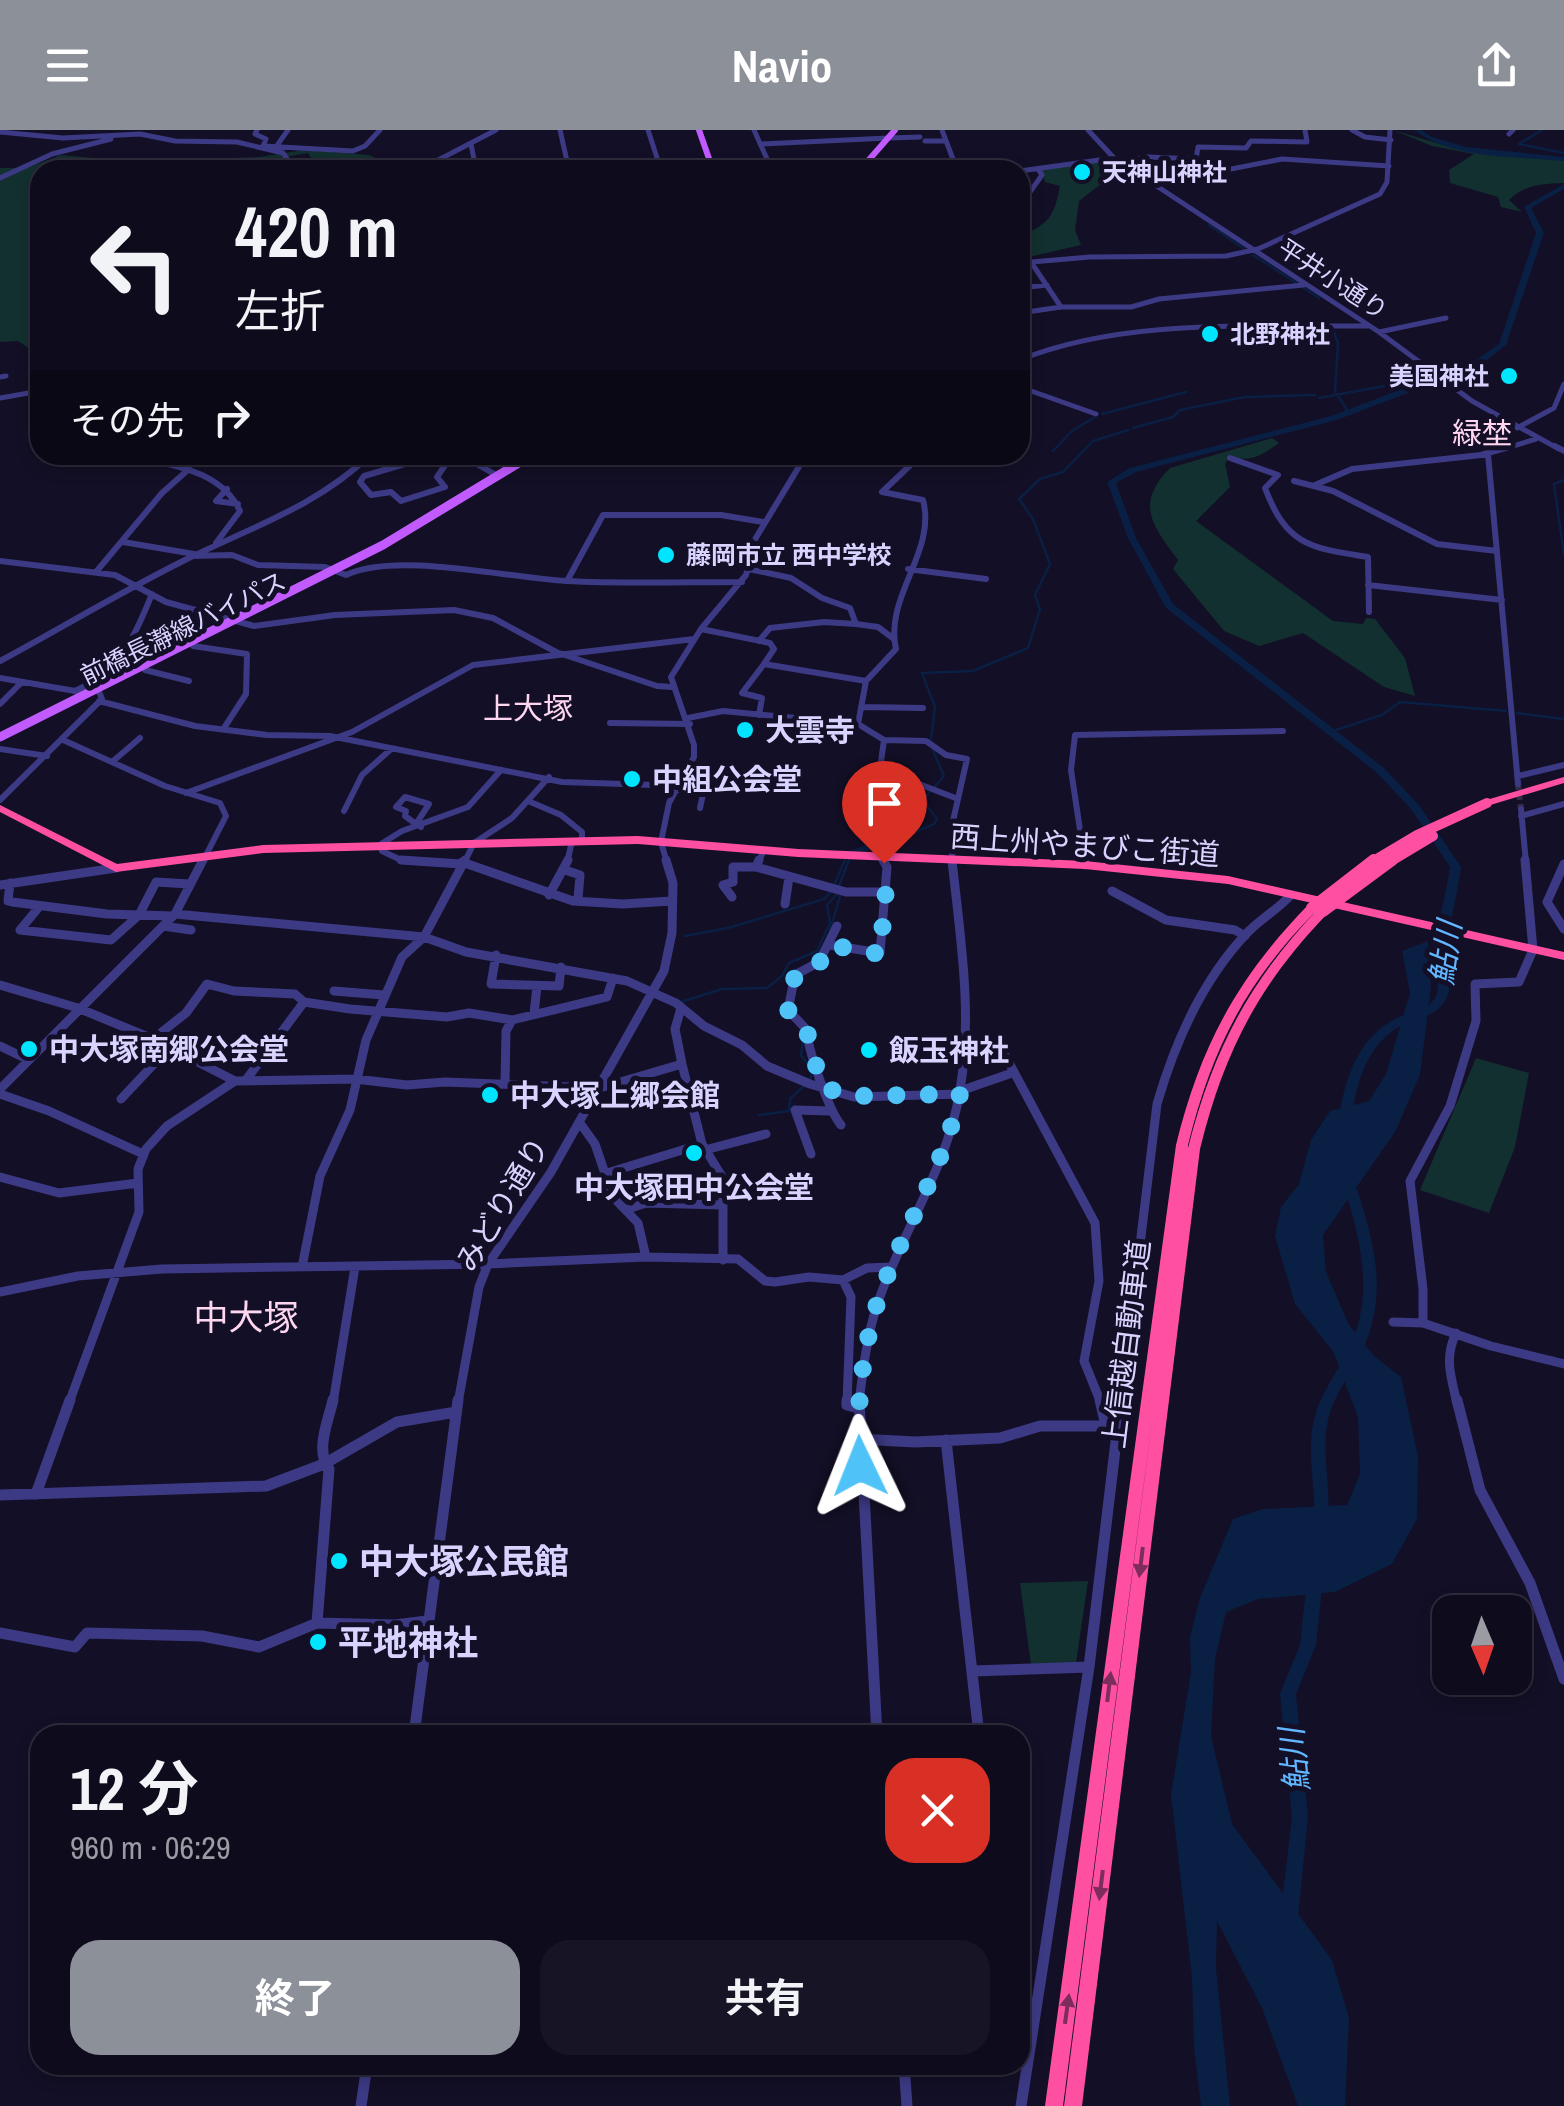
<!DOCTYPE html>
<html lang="ja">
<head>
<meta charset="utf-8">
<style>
	body { margin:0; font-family:"Archivo Narrow","Noto Sans JP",sans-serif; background:#171425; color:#f1f3f6; height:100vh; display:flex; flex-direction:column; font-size:38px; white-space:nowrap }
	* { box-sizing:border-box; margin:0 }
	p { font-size:32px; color:#9b9ba3 }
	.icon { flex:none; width:55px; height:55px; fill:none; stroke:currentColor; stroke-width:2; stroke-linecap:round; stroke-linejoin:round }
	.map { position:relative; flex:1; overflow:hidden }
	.drawer { position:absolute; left:30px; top:1595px; width:1000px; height:350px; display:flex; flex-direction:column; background:#0e0b1c; border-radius:30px; box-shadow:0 5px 15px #0003,0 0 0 2px #2e2b3b }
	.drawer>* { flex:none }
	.top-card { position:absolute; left:30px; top:30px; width:1000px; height:305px; border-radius:30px; box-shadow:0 5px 15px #0003,0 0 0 2px #2e2b3b; background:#0e0b1c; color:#f1f3f6; overflow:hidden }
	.needle { width:65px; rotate:178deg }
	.tools { position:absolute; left:1432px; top:1465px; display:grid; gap:20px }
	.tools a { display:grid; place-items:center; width:100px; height:100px; border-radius:20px; background:#0e0b1c; box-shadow:0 5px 15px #0003,0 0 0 2px #2e2b3b; font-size:50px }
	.pin { position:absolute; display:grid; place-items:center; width:85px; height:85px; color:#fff; margin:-102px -42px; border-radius:50% 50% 50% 0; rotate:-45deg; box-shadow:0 0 10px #0007 }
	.pin .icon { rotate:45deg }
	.me { position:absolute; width:110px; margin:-55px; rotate:358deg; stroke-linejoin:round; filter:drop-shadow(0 0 8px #0008) }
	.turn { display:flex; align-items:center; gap:35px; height:210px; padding:0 40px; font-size:45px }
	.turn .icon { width:130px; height:130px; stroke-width:2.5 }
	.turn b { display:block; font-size:70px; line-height:85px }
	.then { display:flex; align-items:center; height:95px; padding:0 40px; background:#0003; gap:20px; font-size:38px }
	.round { display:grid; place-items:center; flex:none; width:105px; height:105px; border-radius:30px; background:#171425 }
	.overview { display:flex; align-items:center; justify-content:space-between; height:170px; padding:0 40px }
	h1 { font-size:60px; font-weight:700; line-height:75px }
	.action { display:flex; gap:20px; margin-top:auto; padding:20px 40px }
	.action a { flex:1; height:115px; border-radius:30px; background:#8c9099; color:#fff; font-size:40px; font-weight:700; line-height:115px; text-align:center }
	.action a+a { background:#171425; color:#f1f3f6 }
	header { display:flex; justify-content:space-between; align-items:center; height:130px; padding:0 40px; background:#8c9099; color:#fff; font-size:45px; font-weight:700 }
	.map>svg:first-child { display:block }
	.green { fill:#12302f }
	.water { fill:#0a1f44 }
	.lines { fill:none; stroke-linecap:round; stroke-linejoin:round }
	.stream { stroke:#0a1f44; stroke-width:2.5 }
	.river { fill:#0a1f44; fill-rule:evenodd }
	.minor-tunnel { stroke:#312d47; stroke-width:6; stroke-dasharray:6 4; stroke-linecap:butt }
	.minor-far3 { stroke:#3d3a85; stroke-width:5 }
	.minor-far2 { stroke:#3d3a85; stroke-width:6 }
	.minor-far1 { stroke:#3d3a85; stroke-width:9 }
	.minor { stroke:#3d3a85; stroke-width:11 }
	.major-far1 { stroke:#c25bff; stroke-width:6 }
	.major { stroke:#c25bff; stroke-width:9 }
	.highway { fill:#ff4fa3; fill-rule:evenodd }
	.highway-bridge-far1 { stroke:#ff4fa3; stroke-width:10 }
	.highway-bridge { stroke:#ff4fa3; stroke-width:12 }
	.oneway { fill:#7d2c5e }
	.route { stroke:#4fc3f7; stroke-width:18; stroke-dasharray:0 32.4 }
	.poi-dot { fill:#00e5ff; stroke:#130f26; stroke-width:4 }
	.labels { text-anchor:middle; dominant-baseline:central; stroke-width:10; stroke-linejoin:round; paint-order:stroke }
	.far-poi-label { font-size:25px; font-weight:bold; fill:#d9d4ff; stroke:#130f26; text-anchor:start }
	.far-street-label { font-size:25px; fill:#d9d4ff; stroke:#130f26 }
	.far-quarter-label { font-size:30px; fill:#ffd6f0; stroke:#130f26 }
	.poi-label { font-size:30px; font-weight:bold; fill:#d9d4ff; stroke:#130f26; text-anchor:start }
	.street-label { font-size:30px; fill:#d9d4ff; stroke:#130f26 }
	.water-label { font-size:32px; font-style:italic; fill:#62b6ff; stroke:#130f26 }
	.quarter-label { font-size:35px; fill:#ffd6f0; stroke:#130f26 }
	.near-poi-label { font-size:35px; font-weight:bold; fill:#d9d4ff; stroke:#130f26; text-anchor:start }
</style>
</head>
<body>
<header><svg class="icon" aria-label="menu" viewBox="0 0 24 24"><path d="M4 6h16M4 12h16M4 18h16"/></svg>Navio<svg class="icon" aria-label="share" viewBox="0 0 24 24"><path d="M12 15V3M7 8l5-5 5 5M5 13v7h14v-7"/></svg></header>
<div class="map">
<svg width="1564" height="1976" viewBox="0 0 1564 1976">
	<rect width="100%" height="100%" fill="#130f26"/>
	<path class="green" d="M1393,0L1450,17L1564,30V53C1541,54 1526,54 1509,70L1522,82L1501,77L1498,67L1450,53L1449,40L1474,24L1432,16Z
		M303,20L369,25L396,38L310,40L312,30L308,23L280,28V40H40V226L18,211L0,212V38H27L61,25L181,36L202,29L260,27Z
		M1101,31L1113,36L1110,47L1079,71L1075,100L1081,115L1020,129V106C1049,94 1054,87 1060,56L1045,52L1042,40Z
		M1272,308L1279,313C1261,326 1251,332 1230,327L1225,334L1230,357L1196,391L1333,491L1363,494L1366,488L1375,489L1405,528L1415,566L1384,557L1303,503L1259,516L1224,501L1173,439L1178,430C1153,396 1134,374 1170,338Z
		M1476,928L1529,943L1515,1017L1489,1083L1420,1060Z
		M1088,1451L1076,1533L1031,1535L1020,1453Z"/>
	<path class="water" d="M1428,811L1431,856L1420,945L1395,1002L1323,1105L1326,1142L1349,1195L1374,1226L1401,1247L1418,1326L1417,1389L1392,1434L1335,1462L1258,1469L1226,1482L1215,1529L1211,1606L1232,1694L1332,1830L1349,1888L1345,1976H1298L1262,1878L1217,1791L1216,1838L1230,1976H1201L1194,1917L1192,1847L1171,1665L1191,1542L1190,1507L1200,1468L1233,1389L1263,1379L1347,1375L1360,1344L1358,1287L1333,1221L1295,1174L1275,1106L1281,1077L1299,1054L1311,1010L1330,981L1369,971L1386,944L1410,863L1402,821Z"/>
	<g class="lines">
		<path class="stream" d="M1542,0L1519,14L1564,23
			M1209,95L1243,118
			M1253,125L1298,154
			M1304,158L1319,168
			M1333,200L1338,213L1335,262
			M1396,255L1421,253
			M1337,264L1348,282
			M1319,268L1390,255
			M1102,284L1186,262
			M1133,298L1173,287L1180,280L1245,267L1315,265
			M1053,321L1072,301L1095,287
			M1564,350L1554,354L1564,425
			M1517,583L1564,589
			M1333,601L1382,585L1400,572L1506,581
			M931,609L935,577L922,543L973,541L1028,518L1040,479L1035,465L1050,434L1033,389L1019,369L1040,349L1063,342L1093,311L1128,300
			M859,720L878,718L934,694L937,689L923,671
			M852,722L908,700L923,684L921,672L944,646L932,618
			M834,755L845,730
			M839,756L849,730
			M830,800L841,763
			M685,806L728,798L824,769L831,762
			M790,849V842L803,837
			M681,872L722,859L767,858L782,846L789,833L817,821L830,793L827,775L838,763
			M804,905L801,925L812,940L810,951
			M759,985L789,981L790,969L804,956"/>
		<path class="river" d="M1414,0H1421L1432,7L1466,17L1564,27V31C1516,26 1454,30 1414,0Z
			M1564,54V59L1531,78L1544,103L1506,215L1479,236L1337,290L1136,342L1116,353L1136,408L1173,474L1384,638L1419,675L1461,737C1457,768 1447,800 1447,831C1447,844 1453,856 1446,869C1438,885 1422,887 1407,893C1368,909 1356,953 1351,991L1349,994H1341L1339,991C1343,952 1358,906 1397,888C1410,882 1429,881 1436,866C1440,857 1436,846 1435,836C1433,806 1446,767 1450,737L1411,679L1376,642L1166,478L1128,408L1107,352L1130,338L1331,286L1473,232L1499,214L1536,103L1524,77Z
			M1348,1045L1353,1046L1354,1050C1373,1109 1390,1161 1362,1221C1351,1244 1334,1264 1328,1290C1321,1322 1331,1356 1328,1389L1326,1394L1321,1396L1316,1394L1314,1389C1316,1356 1306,1322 1314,1290C1320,1264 1336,1244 1348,1221C1376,1165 1360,1107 1342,1050L1343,1046Z
			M1315,1442L1320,1444L1323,1449L1316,1515L1296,1564L1308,1687L1298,1788L1295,1794L1289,1797L1283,1794L1280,1788L1292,1687L1280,1564L1300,1515L1307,1449L1310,1444Z"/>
		<path class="minor-tunnel" d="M1518,654L1521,679"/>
		<path class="minor-far3" d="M257,0L255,4L266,9L263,16L353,21L365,16L380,0
			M560,0L569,40
			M648,0L661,40
			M754,0L772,40
			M942,0L957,40
			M1088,0L1114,28L1379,202L1472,271L1559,319
			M1352,0L1365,7L1391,10
			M0,2L63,8L140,4L175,11L237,12L283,23L295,40
			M1509,4L1513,0
			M888,8L920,7
			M925,11H944
			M278,14L288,0
			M471,14L476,40
			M760,14L888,8
			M1120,31L1148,27L1196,29L1198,17L1246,18L1251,11L1307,12L1305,0
			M419,40L496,0
			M736,40L825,33L833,40
			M1020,41L1114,28
			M0,48L52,24L111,9
			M1154,54L1282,29L1389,36
			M1025,69L1042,45L1038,39
			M1031,132L1061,177
			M1020,133L1090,127L1226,126L1258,119L1380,64L1387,52L1390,0
			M1020,158L1047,155
			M1020,183L1061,177H1131L1159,169L1304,155
			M1379,202L1446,188
			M1020,230C1123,188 1257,197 1368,196
			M0,247L6,246
			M1020,257L1096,284
			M0,268L40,261
			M1517,298L1554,278L1564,254
			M1503,319L1536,309"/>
		<path class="minor-far2" d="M1555,316L1564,321
			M1488,324L1518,654
			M133,325C173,337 220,339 240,381L216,413
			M461,325L498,346
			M449,328L435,325L364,346L360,352L371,365L391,362L401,371L445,357L437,347L452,325
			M1230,328L1278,345L1265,358C1287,417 1312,418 1368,427L1369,482
			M1294,351L1333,361L1437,414L1497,421
			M1315,355L1352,339L1481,325L1512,316
			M227,359L216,371L238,374
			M882,362L921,325
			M123,412L194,424
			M192,426L232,425L258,435L325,437L346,445C396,421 508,448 566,451C624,454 683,452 742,452
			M0,431L115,445L166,472L254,496L335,485L454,480L493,488L556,522L657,556L672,557
			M749,439L791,448L822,468L850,478L856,494L878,497L894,509
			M908,439L986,449
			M96,442L162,363L189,339
			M567,451L603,385H721L763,392
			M1368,455L1502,470
			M701,499L770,513L774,519L764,534L866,551
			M759,511L770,498L824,492L856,494
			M193,516L247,524L246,564L224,598
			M0,531C61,498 121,462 183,431C249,398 316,377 370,325
			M145,540L189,551
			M0,548L75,561L87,555V549L94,548
			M99,571L195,596L267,605L330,606L562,652L655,655L703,664L700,678
			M0,574L22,552
			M863,577L923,578
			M759,585L762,568L742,563L764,534
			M688,588L723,581L858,594L884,610L926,611L946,625L967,629L953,691L952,733
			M610,593L690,594
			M858,594L866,551L896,519C884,466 937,422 923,370L882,362
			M63,610L165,656L220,673L226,686L202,733
			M884,610L880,639L958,669
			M0,619L47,626
			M112,632L140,608
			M1518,646L1564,635
			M186,663L352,602L473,535L694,509
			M405,667L429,674L416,694L405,686L406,681L396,677Z
			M0,670L102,569L94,549C126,529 138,498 152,464
			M528,671L561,685L582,702V711
			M1521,679L1526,733
			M344,681L362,645L390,620
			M1521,686L1564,674
			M416,694L421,697
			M881,727L884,733
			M432,733L403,731L382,721L381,714L402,701L468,677L501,640
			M464,733L474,713L512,688L549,647
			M567,733L572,711
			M667,733L661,712L669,673L694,627V615L671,547L701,499L746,445L754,411L806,325
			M758,733L764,720
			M1085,733L1071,640L1075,605L1283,601"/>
		<path class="minor-far1" d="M401,730L461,734
			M759,730L756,737L846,762H885
			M1084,730L1085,735
			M462,732L573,771L623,774L672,771
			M1564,734L1547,772L1564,799
			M565,740L580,745L578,769
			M10,753L8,771L12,772L107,784L173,786
			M0,755L116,738
			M1112,761L1166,790L1235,800L1245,806
			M549,765L568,730
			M732,767L723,755L733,752V737H756
			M785,774L789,747
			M39,777L20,800L111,810L139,785L156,752L189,754
			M175,784L424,807L466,822L627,851L676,873L704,896L742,915L767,936L810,954L854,967L960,964
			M163,796L191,800
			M837,796L819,832L795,845L788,880L807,900C807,918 829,981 841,995
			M830,815L880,823L887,737L883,730
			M496,825L491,854L559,856L561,837
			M0,855L78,878L153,909L235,951L355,949L407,955L445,952L600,958L682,934
			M334,861L384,865
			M681,878L675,899L682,934L702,1014L723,1048V1130
			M534,884L537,856
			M153,909L186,883L207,854L234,861L295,864L304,872L350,879L447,887L469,883L512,890
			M0,916L29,930
			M966,916L999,914L1095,1093L1099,1151L1084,1231L1101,1273
			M246,950L304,872
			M505,953L506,901L512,890L607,867L613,848
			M0,959L175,784L203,730
			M960,961L1012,943
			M0,964L49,981L143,1024
			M121,969L169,918
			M580,993L595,1014L613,1067L638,1093L646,1127
			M705,1020L766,1004
			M811,1024L795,980L829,981
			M607,1043L702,1014
			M0,1047L59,1063L138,1053
			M628,1079L646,1073L722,1075
			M302,1137L320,1046L350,980L366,910L402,827L424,807L465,730
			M843,1150L851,1167L847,1273
			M0,1162L78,1146L162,1139L488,1134L646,1127L738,1129L765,1151L775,1152L809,1147L843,1150L867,1138L892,1137
			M1393,1192L1423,1193L1491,1216L1564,1234
			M1423,1193V1159L1410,1051L1450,976L1476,891L1475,854L1519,852L1533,820L1525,730
			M1456,1203C1444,1228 1451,1247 1457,1273
			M69,1273L139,1082L138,1039L146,1019L167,996L235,951
			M333,1273L355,1137
			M458,1273L479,1157L488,1134L551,1042L664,841L672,803L673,753L666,730
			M859,1273C863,1239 867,1206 877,1175C902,1101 948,1037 960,960C973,883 960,806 952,730
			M1121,1273L1157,974C1175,912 1203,848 1249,801C1262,788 1278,779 1291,765"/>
		<path class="minor" d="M847,1270V1275L858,1278
			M859,1270L877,1605
			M1100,1270L1106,1295
			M1457,1270L1480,1360L1530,1453L1564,1549
			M858,1309L915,1312L1000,1308L1040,1296H1111
			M946,1310L979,1605
			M36,1364L70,1270
			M0,1365L266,1356L324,1334L397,1292L456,1282
			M317,1493L329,1339C315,1320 328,1292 333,1270
			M0,1503L75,1517L87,1503L202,1506L259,1517L317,1493L395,1495L427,1491
			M972,1541L1089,1537
			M414,1605L458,1270
			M904,1935L907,1976
			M361,1976L367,1935
			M1021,1976L1089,1537L1121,1270"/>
		<path class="major-far1" d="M699,0L713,40
			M860,40L895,0"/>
		<path class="major" d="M0,607L383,415L532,325"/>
		<path class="highway" d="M1564,647V653L1487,676L1482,673L1483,671Z
			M0,675L117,734L263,715L638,706L798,719L1085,731L1228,746L1564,822V830L1228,754L1085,739L798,727L638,714L263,723L116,742L0,682Z
			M1312,774L1318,778L1316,781C1246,852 1212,918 1188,1015V1018C1213,920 1249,851 1319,778H1327L1329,781L1327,784C1258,856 1224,922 1200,1019L1082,1976H1064L1153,1283L1063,1976H1045L1176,1015C1200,917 1237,848 1308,775Z"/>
		<path class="highway-bridge-far1" d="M1370,733L1417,705L1487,673
			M1388,733L1433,706"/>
		<path class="highway-bridge" d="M1312,778L1374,730
			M1323,781L1392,730"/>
	</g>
	<defs><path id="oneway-solid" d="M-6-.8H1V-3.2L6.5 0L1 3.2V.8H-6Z" transform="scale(2.5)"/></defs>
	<g class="oneway">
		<use href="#oneway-solid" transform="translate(1141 1432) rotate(97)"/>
		<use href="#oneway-solid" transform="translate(1109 1557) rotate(-83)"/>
		<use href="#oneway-solid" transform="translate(1101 1755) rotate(97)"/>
		<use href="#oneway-solid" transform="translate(1067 1879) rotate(-82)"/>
	</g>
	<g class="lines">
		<path class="route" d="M860,1336C856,1281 861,1226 877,1174C901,1100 942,1044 960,964L854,966L824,958C819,935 806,924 808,900L788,880L795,845L820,832L830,815L880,824L887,749L884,733"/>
	</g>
	<g class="poi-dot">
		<circle cx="1082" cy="42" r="10"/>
		<circle cx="1210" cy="204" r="10"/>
		<circle cx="1509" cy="246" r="10"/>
		<circle cx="666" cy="425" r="10"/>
		<circle cx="745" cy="600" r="10"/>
		<circle cx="632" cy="649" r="10"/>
		<circle cx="29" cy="919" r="10"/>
		<circle cx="869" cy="920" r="10"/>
		<circle cx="490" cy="965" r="10"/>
		<circle cx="694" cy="1023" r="10"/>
		<circle cx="339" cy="1431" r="10"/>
		<circle cx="318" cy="1512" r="10"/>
	</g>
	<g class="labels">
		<g class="far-poi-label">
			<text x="1102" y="42">天神山神社</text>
			<text x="1230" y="204">北野神社</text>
			<text x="1489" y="246" text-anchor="end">美国神社</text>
			<text x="686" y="425">藤岡市立 西中学校</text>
		</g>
		<g class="far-street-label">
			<text transform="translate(1333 149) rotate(33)">平井小通り</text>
			<text transform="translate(183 498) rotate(-26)">前橋長瀞線バイパス</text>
		</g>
		<g class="far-quarter-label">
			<text x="1482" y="303">緑埜</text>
			<text x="528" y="578">上大塚</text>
		</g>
		<g class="poi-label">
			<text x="765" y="600">大雲寺</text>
			<text x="652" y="649">中組公会堂</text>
			<text x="49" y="919">中大塚南郷公会堂</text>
			<text x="889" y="920">飯玉神社</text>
			<text x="510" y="965">中大塚上郷会館</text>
			<text x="694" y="1057" text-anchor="middle">中大塚田中公会堂</text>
		</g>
		<g class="street-label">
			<text transform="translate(1085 715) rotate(4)">西上州やまびこ街道</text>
			<text transform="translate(502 1074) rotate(-59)">みどり通り</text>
			<text transform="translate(1126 1214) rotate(-83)">上信越自動車道</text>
		</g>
		<g class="water-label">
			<text transform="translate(1445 823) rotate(-82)">鮎川</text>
			<text transform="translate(1294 1630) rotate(-96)">鮎川</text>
		</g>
		<g class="quarter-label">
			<text x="246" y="1187">中大塚</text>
		</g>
		<g class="near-poi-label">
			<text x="359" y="1431">中大塚公民館</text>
			<text x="338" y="1512">平地神社</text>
		</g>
	</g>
</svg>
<div class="tools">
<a><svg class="needle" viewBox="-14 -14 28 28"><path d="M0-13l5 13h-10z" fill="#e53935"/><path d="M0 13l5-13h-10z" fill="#9b9ba3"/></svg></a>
</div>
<div class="pin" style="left:884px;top:733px;background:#d93025"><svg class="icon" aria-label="arrive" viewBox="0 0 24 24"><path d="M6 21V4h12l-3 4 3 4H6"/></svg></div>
<svg class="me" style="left:860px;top:1336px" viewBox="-20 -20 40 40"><path d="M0-17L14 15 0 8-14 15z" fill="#4fc3f7" stroke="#fff" stroke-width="4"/></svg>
<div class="top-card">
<div class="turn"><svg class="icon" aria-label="left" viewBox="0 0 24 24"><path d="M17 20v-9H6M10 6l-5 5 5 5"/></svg><div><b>420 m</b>左折</div></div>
<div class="then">その先<svg class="icon" aria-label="right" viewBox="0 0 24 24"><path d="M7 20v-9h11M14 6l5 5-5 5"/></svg></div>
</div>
<section class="drawer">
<div class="overview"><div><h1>12 分</h1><p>960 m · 06:29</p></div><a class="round" style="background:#d93025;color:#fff"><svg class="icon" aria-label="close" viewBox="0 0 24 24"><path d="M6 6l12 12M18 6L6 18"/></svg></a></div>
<div class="action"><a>終了</a><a>共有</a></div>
</section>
</div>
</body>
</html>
